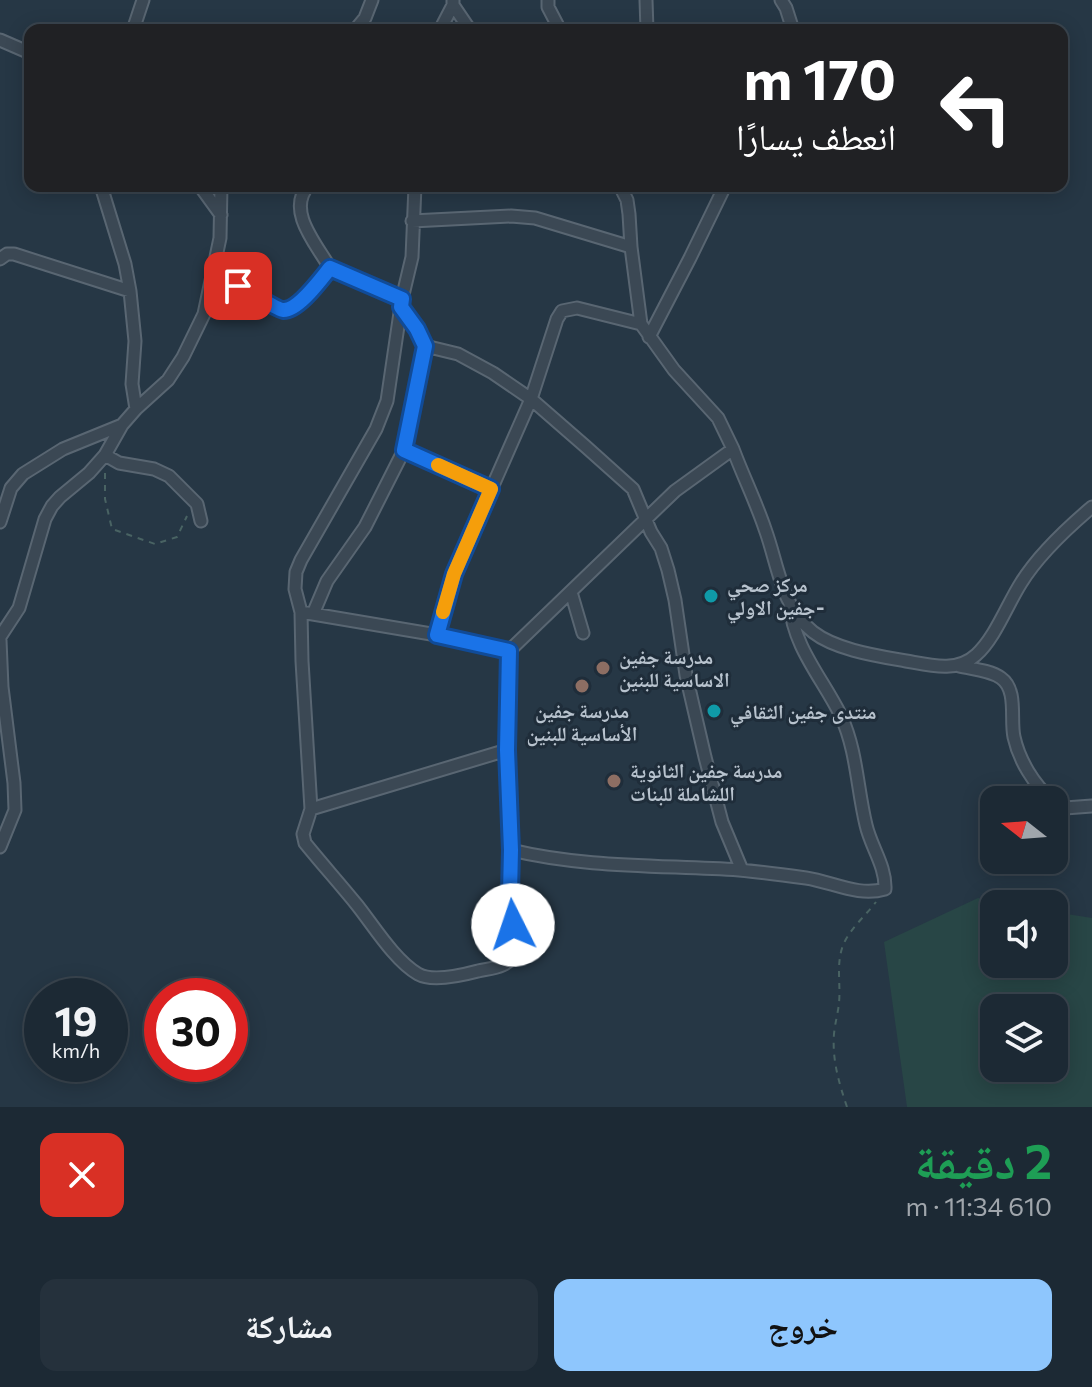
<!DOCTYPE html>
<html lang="ar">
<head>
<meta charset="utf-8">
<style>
	body { margin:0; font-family:Commissioner,"Noto Naskh Arabic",sans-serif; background:#25313c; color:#f1f3f6; direction:rtl; height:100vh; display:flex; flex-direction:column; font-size:30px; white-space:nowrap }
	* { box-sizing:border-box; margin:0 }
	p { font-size:26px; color:#a0a6ac }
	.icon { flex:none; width:44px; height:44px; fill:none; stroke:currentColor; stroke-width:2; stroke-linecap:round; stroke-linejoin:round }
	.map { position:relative; height:1107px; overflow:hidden; direction:ltr }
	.drawer { display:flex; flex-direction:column; background:#1c2934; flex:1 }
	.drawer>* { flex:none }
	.banner { position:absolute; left:24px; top:24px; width:1044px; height:168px; border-radius:16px; box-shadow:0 4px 20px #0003,0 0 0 2px #3a454f; direction:rtl; background:#202124; color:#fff; overflow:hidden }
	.needle { width:52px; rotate:287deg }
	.controls { position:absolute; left:980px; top:786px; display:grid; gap:16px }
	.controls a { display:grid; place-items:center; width:88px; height:88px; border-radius:16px; background:#1c2934; box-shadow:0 4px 20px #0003,0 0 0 2px #3a454f; font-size:40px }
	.speed { position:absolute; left:24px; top:978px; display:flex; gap:16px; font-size:40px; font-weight:700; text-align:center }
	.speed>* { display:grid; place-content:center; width:104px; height:104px; border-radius:50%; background:#1c2934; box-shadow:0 4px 20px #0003,0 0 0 2px #3a454f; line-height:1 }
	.speed small { font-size:20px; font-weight:400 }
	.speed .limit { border:12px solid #d22; background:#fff; color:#111 }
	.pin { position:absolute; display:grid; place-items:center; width:68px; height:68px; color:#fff; margin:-34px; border-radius:16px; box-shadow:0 4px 12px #0006 }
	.me { position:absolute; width:88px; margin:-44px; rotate:356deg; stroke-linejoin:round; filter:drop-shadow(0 0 6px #0008) }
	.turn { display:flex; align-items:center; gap:28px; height:168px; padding:0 40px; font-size:36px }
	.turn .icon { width:104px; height:104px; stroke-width:2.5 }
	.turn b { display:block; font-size:56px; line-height:68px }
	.round { display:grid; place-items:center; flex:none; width:84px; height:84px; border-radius:16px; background:#25313c }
	.headline { display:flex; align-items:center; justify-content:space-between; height:136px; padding:0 40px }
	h1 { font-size:48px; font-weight:700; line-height:60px; color:#1e9e55 }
	.button { display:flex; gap:16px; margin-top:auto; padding:16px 40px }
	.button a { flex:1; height:92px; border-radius:16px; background:#8ec6fd; color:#111; font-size:32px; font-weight:700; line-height:92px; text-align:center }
	.button a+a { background:#25313c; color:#f1f3f6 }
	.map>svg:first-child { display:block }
	.green { fill:#284646; fill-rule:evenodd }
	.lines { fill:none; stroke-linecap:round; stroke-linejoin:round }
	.street-casing { stroke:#596672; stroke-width:15 }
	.path { stroke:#496363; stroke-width:2; stroke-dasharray:6 6; stroke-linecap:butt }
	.street { stroke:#3b4854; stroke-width:11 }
	.route-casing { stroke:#114b97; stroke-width:20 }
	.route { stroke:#1a73e8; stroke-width:14 }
	.slow { stroke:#f59e0b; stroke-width:14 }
	.culture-dot { fill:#0f9aa8; stroke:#1f2d3a; stroke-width:3 }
	.education-dot { fill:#8d6e63; stroke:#1f2d3a; stroke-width:3 }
	.labels { text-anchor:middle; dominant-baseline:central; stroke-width:6; stroke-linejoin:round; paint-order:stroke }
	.poi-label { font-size:20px; font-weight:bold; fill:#b8c3ce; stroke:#1f2d3a; text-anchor:start }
</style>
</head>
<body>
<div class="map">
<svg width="1092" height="1107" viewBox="0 0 1092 1107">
	<rect width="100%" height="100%" fill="#263745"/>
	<path class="green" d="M978,898L1010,904H994V964H1054V912L1092,918V1107H907L884,942ZM994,1008H1054V1068H994Z"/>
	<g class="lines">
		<defs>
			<path id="street" d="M453,0V5L470,30
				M548,0V7L560,30
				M646,0L647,30
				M781,0L786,8L793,30
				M133,30L143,0
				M355,30L365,18L372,0
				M440,30L453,5
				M0,40L30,53
				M101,186L125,264L130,291L135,341L132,384L136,409
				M200,186L221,215
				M308,186C286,211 317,245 330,268
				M415,186L412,257L402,299L387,401L376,429L301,560L296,572L295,589L301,612L302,661L311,809L303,834L305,843C322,864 340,884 357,905C373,925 395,961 418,974C432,982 463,975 478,971C492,968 509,968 514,952L510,893L511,850L507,750L509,651
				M412,221L511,216L535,218L631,247
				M0,259L7,254H14L130,291
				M213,273L283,310C303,306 317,283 330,268L402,299
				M649,337L690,258L725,186
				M425,346L458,354L493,373L531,399L585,446L633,489L651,532L661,548L668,570L675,600L686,675L705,757L722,822L742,870
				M122,425L105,455L119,463L154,469L169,476L197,504L201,521
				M733,449C743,476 756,502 765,529C778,564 781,607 813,632C836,650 878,656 906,661C929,665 957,673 976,655C995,638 1007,605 1021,583C1039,554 1066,529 1092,507
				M404,450L491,489
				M0,522L11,488L23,474L63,449L122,425L136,409L168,380L183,357L204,314L220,238L221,186
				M571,592L583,633
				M301,612L437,635L509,651L675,491L733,449L718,418L674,370L641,324L631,247L629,214L627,200L620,186
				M313,614L327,581L365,527L404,450L425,346L417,329L401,307
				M437,635L454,574L531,399L557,319L562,311L577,308L641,324
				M0,637L19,608L45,519L52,506L60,497L89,473L105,455
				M0,640L2,687L14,783L15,810L0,847
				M959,666C972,669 990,670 1001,678C1018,690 1010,719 1014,737C1019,760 1034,785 1052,800
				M1054,802L1065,808L1092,806
				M311,809L507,750
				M511,850C585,868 663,865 739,870C761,872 784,875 806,878C833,882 858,897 885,889C886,866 871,847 866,825C857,788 857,751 841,716C823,679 793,647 790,604"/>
		</defs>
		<use href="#street" class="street-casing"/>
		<path class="path" d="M105,473V499L112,529L155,544L177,537L187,516
			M847,1107C839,1083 832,1060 834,1034C835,1023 838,1013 839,1003C841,982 835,961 845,941C853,926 866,915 876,902"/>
		<use href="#street" class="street"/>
	</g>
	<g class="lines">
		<defs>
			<path id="route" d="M238,286C245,290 279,310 283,310C298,311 321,279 330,268L402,299L401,307L417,329L425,346L404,450L491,489L454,574L437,635L509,651L507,750L511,850L510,893L513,925"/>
		</defs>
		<use href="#route" class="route-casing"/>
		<use href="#route" class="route"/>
		<path class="slow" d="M438,465L491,489L454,574L443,612"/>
	</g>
	<g class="culture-dot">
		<circle cx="711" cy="596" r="8"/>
		<circle cx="714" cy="711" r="8"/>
	</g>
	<g class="education-dot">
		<circle cx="603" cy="668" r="8"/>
		<circle cx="582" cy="686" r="8"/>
		<circle cx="614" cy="781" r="8"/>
	</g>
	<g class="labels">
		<g class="poi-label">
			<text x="727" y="584">مركز صحي<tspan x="727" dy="23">جفين الاولي-</tspan></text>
			<text x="619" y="656">مدرسة جفين<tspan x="619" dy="23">الاساسية للبنين</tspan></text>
			<text x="582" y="710" text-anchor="middle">مدرسة جفين<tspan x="582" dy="23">الأساسية للبنين</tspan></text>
			<text x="730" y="711">منتدى جفين الثقافي</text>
			<text x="630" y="770">مدرسة جفين الثانوية<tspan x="630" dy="23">اللشاملة للبنات</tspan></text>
		</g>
	</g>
</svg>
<div class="controls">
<a><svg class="needle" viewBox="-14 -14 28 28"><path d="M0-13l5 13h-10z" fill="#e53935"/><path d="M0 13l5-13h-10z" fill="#a0a6ac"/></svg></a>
<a><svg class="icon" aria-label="sound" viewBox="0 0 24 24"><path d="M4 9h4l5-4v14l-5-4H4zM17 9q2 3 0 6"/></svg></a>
<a><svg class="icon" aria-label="layers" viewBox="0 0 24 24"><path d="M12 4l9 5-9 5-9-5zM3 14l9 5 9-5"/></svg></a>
</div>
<div class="speed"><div>19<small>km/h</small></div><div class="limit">30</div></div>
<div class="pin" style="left:238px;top:286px;background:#d93025"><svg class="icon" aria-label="arrive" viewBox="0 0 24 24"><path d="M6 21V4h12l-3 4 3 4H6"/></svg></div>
<svg class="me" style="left:513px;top:925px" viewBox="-20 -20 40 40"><circle r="19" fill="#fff"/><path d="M0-13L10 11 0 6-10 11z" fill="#1a73e8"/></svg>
<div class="banner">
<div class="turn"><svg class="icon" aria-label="left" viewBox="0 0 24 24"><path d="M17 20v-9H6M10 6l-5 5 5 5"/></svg><div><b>170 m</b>انعطف يسارًا</div></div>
</div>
</div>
<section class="drawer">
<div class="headline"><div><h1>2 دقيقة</h1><p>610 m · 11:34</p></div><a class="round" style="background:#d93025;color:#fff"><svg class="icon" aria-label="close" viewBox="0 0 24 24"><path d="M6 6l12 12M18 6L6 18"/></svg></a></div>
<div class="button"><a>خروج</a><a>مشاركة</a></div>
</section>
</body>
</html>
